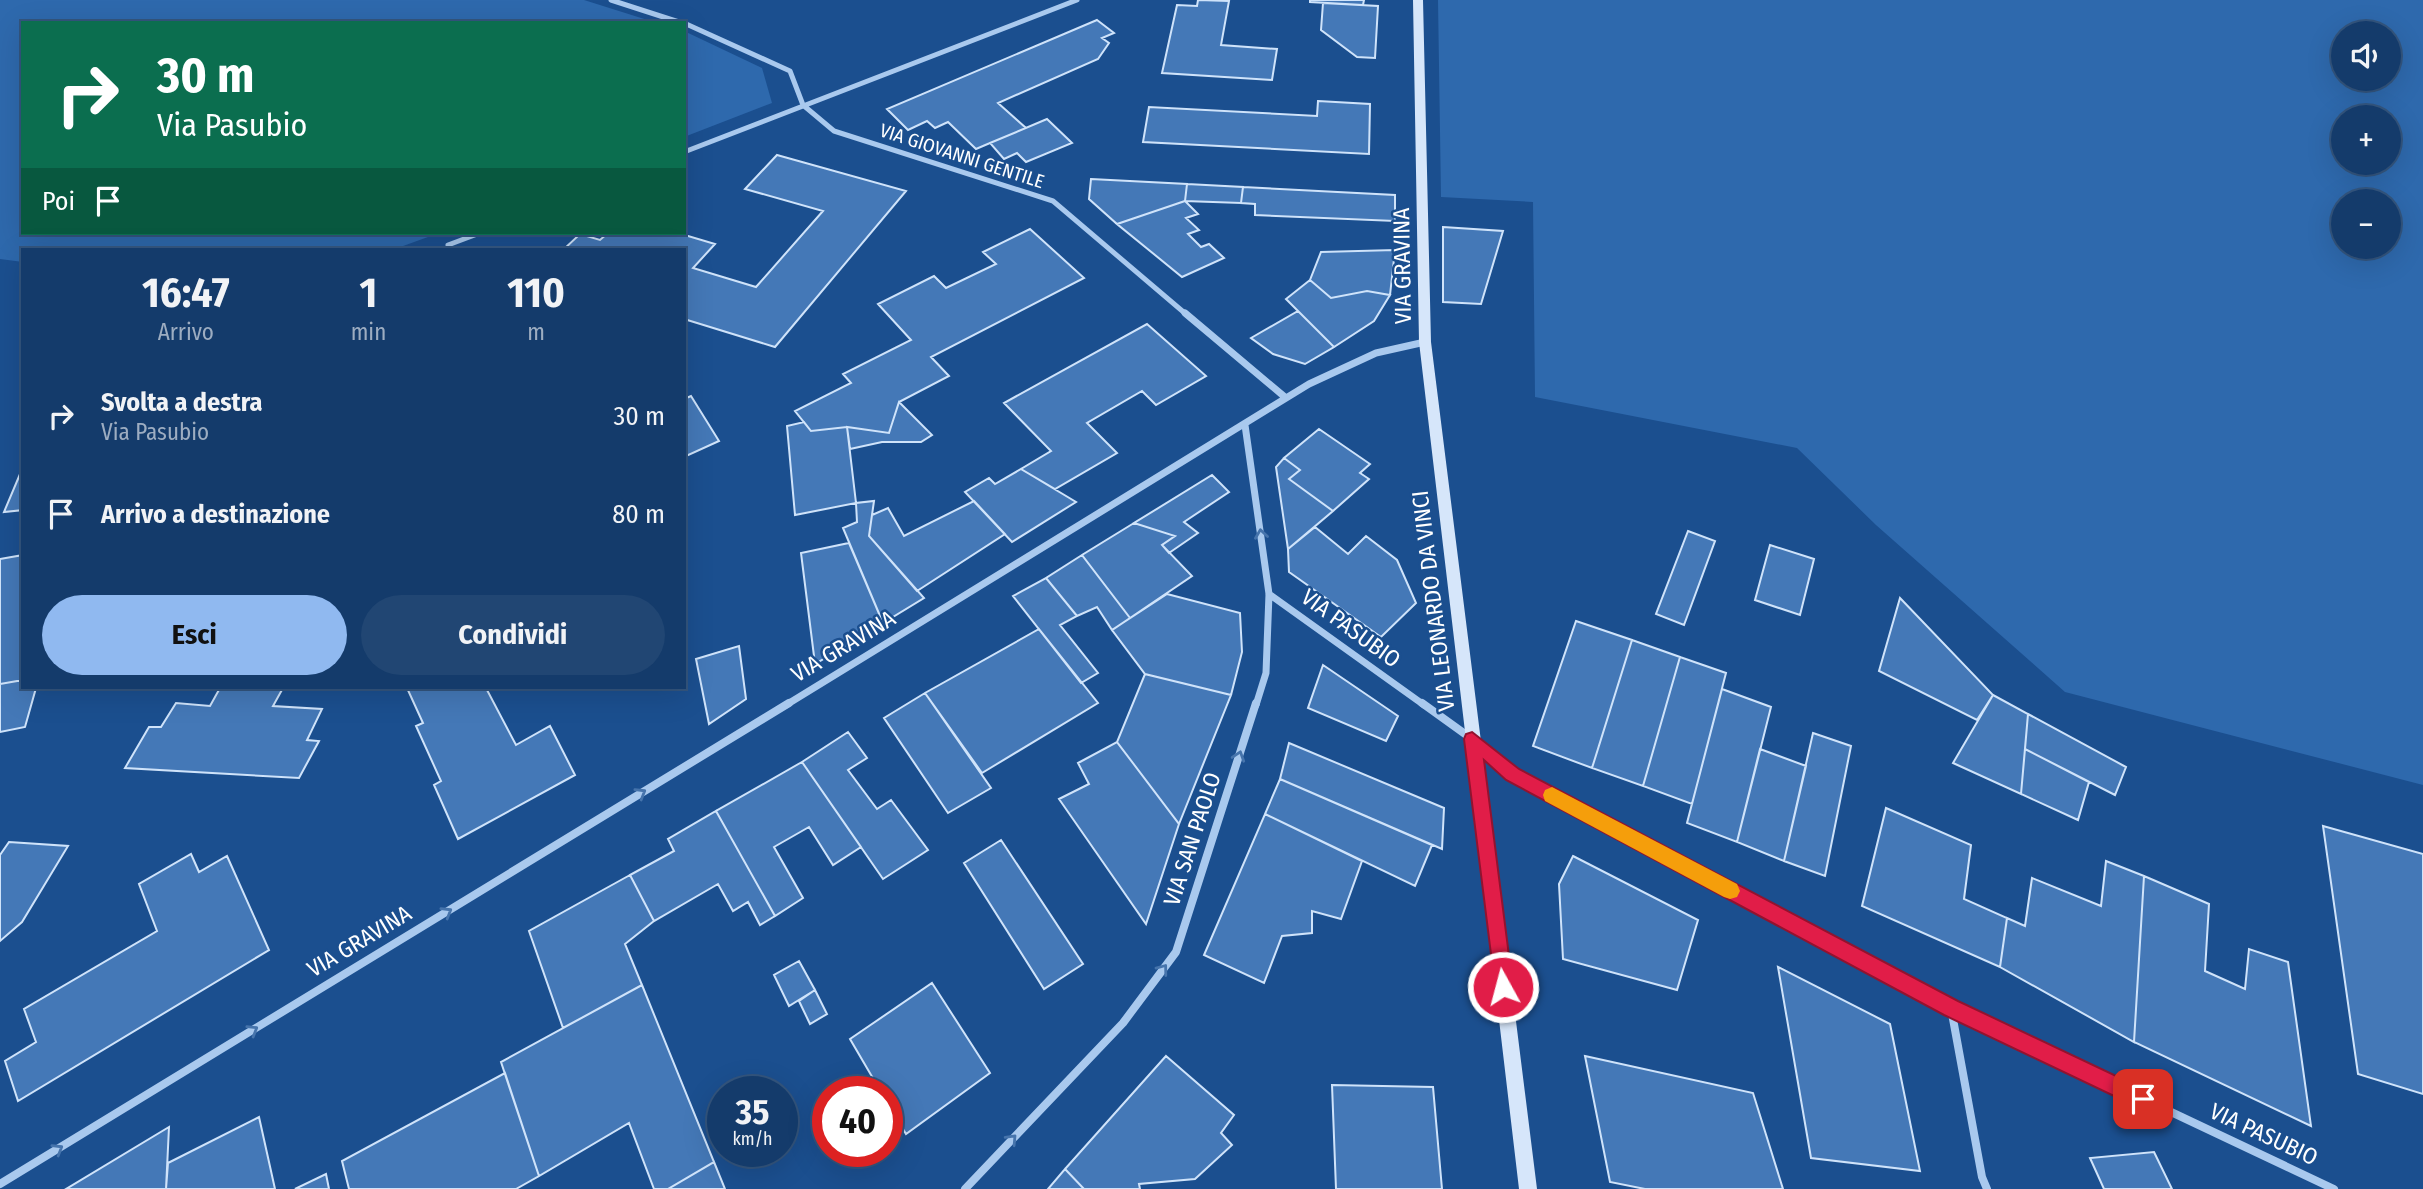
<!DOCTYPE html>
<html lang="it">
<head>
<meta charset="utf-8">
<style>
	body { margin:0; font-family:"Fira Sans Condensed",sans-serif; background:#214673; color:#f1f3f6; height:100vh; display:flex; flex-direction:column; font-size:26px; white-space:nowrap }
	* { box-sizing:border-box; margin:0 }
	p { font-size:23px; color:#9dadc1 }
	.icon { flex:none; width:38px; height:38px; fill:none; stroke:currentColor; stroke-width:2; stroke-linecap:round; stroke-linejoin:round }
	.map { position:relative; flex:1; overflow:hidden }
	.panel { position:absolute; left:21px; top:248px; width:665px; height:441px; display:flex; flex-direction:column; background:#143b6b; border-radius:0px; box-shadow:0 7px 28px #0002,0 0 0 2px #33557e }
	.panel>* { flex:none }
	.guide { position:absolute; left:21px; top:21px; width:665px; height:214px; border-radius:0px; box-shadow:0 7px 28px #0002,0 0 0 2px #33557e; background:#0b6e4f; color:#fff; overflow:hidden }
	.controls { position:absolute; left:2331px; top:21px; display:grid; gap:14px }
	.controls a { display:grid; place-items:center; width:70px; height:70px; border-radius:50%; background:#143b6b; box-shadow:0 7px 28px #0002,0 0 0 2px #33557e; font-size:35px }
	.speed { position:absolute; left:707px; top:1076px; display:flex; gap:14px; font-size:35px; font-weight:700; text-align:center }
	.speed>* { display:grid; place-content:center; width:91px; height:91px; border-radius:50%; background:#143b6b; box-shadow:0 7px 28px #0002,0 0 0 2px #33557e; line-height:1 }
	.speed small { font-size:18px; font-weight:400 }
	.speed .limit { border:10px solid #d22; background:#fff; color:#111 }
	.pin { position:absolute; display:grid; place-items:center; width:60px; height:60px; color:#fff; margin:-30px; border-radius:14px; box-shadow:0 4px 10px #0006 }
	.me { position:absolute; width:77px; margin:-38px; rotate:353deg; stroke-linejoin:round; filter:drop-shadow(0 0 5px #0008) }
	.turn { display:flex; align-items:center; gap:24px; height:147px; padding:0 21px; font-size:32px }
	.turn .icon { width:91px; height:91px; stroke-width:2.5 }
	.turn b { display:block; font-size:49px; line-height:60px }
	.then { display:flex; align-items:center; height:66px; padding:0 21px; background:#0003; gap:14px; font-size:26px }
	.eta { display:flex; justify-content:space-evenly; align-items:center; height:119px; text-align:center }
	.eta b { font-size:42px; font-weight:700; line-height:49px }
	.button { display:flex; gap:14px; margin-top:auto; padding:14px 21px }
	.button a { flex:1; height:80px; border-radius:42px; background:#90b9f0; color:#111; font-size:28px; font-weight:700; line-height:80px; text-align:center }
	.button a+a { background:#214673; color:#f1f3f6 }
	ul { padding:0; list-style:none }
	li { display:flex; align-items:center; gap:21px; height:98px; padding:0 21px }
	li div { flex:1 }
	li b { display:block; font-size:26px }
	li em { font-style:normal }
	.map>svg:first-child { display:block }
	.green { fill:#2e69ad; fill-rule:evenodd }
	.building { fill:#4478b7; stroke:#cfe3fa; stroke-width:2 }
	.lines { fill:none; stroke-linecap:round; stroke-linejoin:round }
	.street-far2 { stroke:#a9c9ee; stroke-width:5 }
	.street-far1 { stroke:#a9c9ee; stroke-width:7 }
	.street { stroke:#a9c9ee; stroke-width:8 }
	.secondary { fill:#d6e6fa; fill-rule:evenodd }
	.oneway { stroke:#4674ac }
	.route { fill:#e11d48; stroke:#92132f; stroke-width:2 }
	.slow { fill:#f59e0b }
	.labels { text-anchor:middle; dominant-baseline:central; stroke-width:5; stroke-linejoin:round; paint-order:stroke }
	.far-street-label { font-size:19px; fill:#fff; stroke:#1b4f8f }
	.street-label { font-size:23px; fill:#fff; stroke:#1b4f8f }
</style>
</head>
<body>
<div class="map">
<svg width="2423" height="1189" viewBox="0 0 2423 1189">
	<rect width="100%" height="100%" fill="#1b4f8f"/>
	<path class="green" d="M0,0H584L657,23H23V233H439L392,250H23V262L0,259Z
		M1438,0H2423V785L2065,692L1876,525L1797,448L1535,397L1533,202L1441,197ZM2343,33H2389V79H2343ZM2343,117H2389V163H2343ZM2343,201H2389V247H2343Z
		M684,31L762,68L772,103L684,137Z"/>
	<path class="building" d="M1198,0L1229,1L1221,45L1277,49L1272,80L1162,73L1177,5L1197,6Z
		M1310,0H1364L1363,5L1310,2Z
		M1323,3L1378,6L1375,58L1357,57L1321,30Z
		M1097,20L1114,33L1102,38L1109,43L1098,59L998,103L1026,128L990,143L976,149L948,122L935,128L927,121L908,130L887,109Z
		M1318,101L1370,104L1369,154L1143,142L1149,107L1317,116Z
		M1047,119L1072,143L1026,162L1017,153L1004,159L990,143Z
		M777,155L906,191L775,347L684,319V250H563L580,234L600,240L608,233H678L715,244L693,268L756,287L823,211L745,189Z
		M1091,179L1187,184L1185,201L1117,224L1089,199Z
		M1187,184L1243,187L1241,203L1185,201Z
		M1243,187L1395,195V221L1255,215V204L1241,203Z
		M1185,201L1198,214L1186,218L1199,230L1188,234L1201,247L1209,244L1224,258L1182,277L1117,224Z
		M1443,227L1503,231L1481,304L1443,302Z
		M1030,229L1084,278L931,357L949,376L899,402L889,433L847,427L811,431L795,411L851,383L843,374L911,340L878,304L934,276L946,288L996,264L983,252Z
		M1395,250L1390,295L1367,291L1331,298L1310,280L1321,252Z
		M1310,280L1331,298L1367,291L1390,295L1374,321L1334,347L1286,299Z
		M1298,311L1334,347L1305,364L1273,354L1251,338Z
		M1147,324L1206,376L1156,405L1142,391L1087,423L1117,453L1055,489L1021,469L1051,451L1004,403Z
		M691,396L719,441L684,457V399Z
		M899,402L932,435L921,442H882L850,449L847,427L889,433Z
		M804,422L811,431L847,427L856,503L795,515L787,426Z
		M1319,429L1370,464L1360,473L1369,479L1333,511L1289,479L1300,470L1284,458Z
		M1284,458L1300,470L1289,479L1333,511L1288,549L1276,467Z
		M23,467V510L4,512Z
		M1021,469L1076,502L1012,542L965,492L989,478L995,484Z
		M1212,475L1229,492L1184,522L1198,533L1169,553L1162,545L1175,536L1134,523Z
		M874,501L869,536L924,598L883,623L843,528L857,522L856,503Z
		M974,501L1005,534L917,591L869,536L872,515L888,508L904,536Z
		M1134,523L1175,536L1162,545L1192,576L1130,618L1082,555Z
		M1315,527L1348,554L1366,536L1397,560L1416,603L1381,637L1289,572L1288,549Z
		M1688,531L1715,541L1684,625L1656,614Z
		M849,543L883,623L815,664L801,553Z
		M1770,545L1814,559L1800,615L1755,600Z
		M23,555V680L0,684V559Z
		M1082,555L1130,618L1112,630L1097,607L1077,616L1046,578Z
		M1046,578L1077,616L1060,625L1098,673L1081,683L1013,596Z
		M1167,594L1240,613L1242,652L1231,695L1145,674L1112,630Z
		M1900,598L1993,695L1977,720L1879,671Z
		M1576,621L1632,640L1592,768L1533,746Z
		M1039,629L1098,703L982,773L925,693Z
		M1632,640L1680,657L1643,786L1592,768Z
		M739,646L746,699L709,724L696,659Z
		M1680,657L1726,673L1692,804L1643,786Z
		M1323,665L1398,716L1386,741L1308,708Z
		M1145,674L1231,695L1179,824L1117,742Z
		M23,680V688H36L25,727L0,732V684Z
		M220,688H283L273,706L322,709L307,740L319,741L299,778L125,768L149,727H161L176,703L210,706Z
		M407,688H486L516,745L550,726L575,775L458,839L434,785L441,781L416,726L423,723Z
		M1722,689L1771,707L1737,842L1687,823Z
		M925,693L991,788L948,813L884,718Z
		M1993,695L2028,714L2021,794L1953,763Z
		M2028,714L2126,767L2115,795L2025,749Z
		M848,732L867,758L848,770L877,809L891,800L928,850L883,879L802,762Z
		M1813,733L1851,746L1825,876L1784,861Z
		M1117,742L1179,824L1146,924L1059,799L1089,784L1078,763Z
		M1289,743L1444,808L1442,849L1280,779Z
		M1760,749L1806,766L1784,861L1737,842Z
		M2025,749L2089,782L2078,820L2021,794Z
		M802,762L861,847L833,865L809,827L774,847L803,898L775,916L716,811Z
		M1280,779L1432,845L1415,886L1265,814Z
		M1886,808L1971,845L1964,899L2007,918L2000,967L1862,906Z
		M716,811L775,916L760,925L748,902L733,911L718,884L654,921L630,875L674,851L668,839Z
		M1265,814L1362,861L1341,919L1312,911V933L1282,936L1264,983L1204,955Z
		M2323,826L2423,854V1094L2358,1074Z
		M1001,840L1083,964L1044,989L964,863Z
		M9,842L68,846L22,922L0,941V855Z
		M191,854L199,872L227,856L269,950L18,1101L5,1061L36,1042L24,1009L157,931L139,884Z
		M1573,856L1698,920L1677,990L1563,959L1559,884Z
		M2106,861L2144,876L2134,1042L2000,967L2007,918L2025,926L2032,878L2101,906Z
		M630,875L654,921L625,944L642,985L563,1028L529,931Z
		M2144,876L2209,904L2205,971L2245,989L2249,949L2288,962L2311,1126L2134,1042Z
		M799,961L815,990L789,1006L774,975Z
		M1778,967L1890,1024L1920,1171L1811,1158Z
		M932,983L990,1073L906,1134L887,1102V1092H881L850,1039Z
		M642,985L714,1162L668,1189H654L629,1123L539,1176L501,1062Z
		M815,990L827,1014L810,1024L799,1001Z
		M1166,1056L1234,1115L1221,1133L1232,1145L1195,1179L1139,1184L1140,1189H1084L1065,1169Z
		M1585,1056L1753,1093L1783,1189H1645L1610,1182Z
		M505,1073L539,1176L516,1189H349L342,1161Z
		M1332,1085L1433,1087L1442,1189H1336Z
		M259,1117L275,1189H166L168,1163Z
		M169,1127L166,1189H66Z
		M2154,1152L2172,1189H2104L2090,1158Z
		M714,1162L725,1189H668Z
		M1065,1169L1084,1189H1048Z
		M326,1174L329,1189H295Z"/>
	<g class="lines">
		<path class="street-far2" d="M611,0L682,23
			M684,23L790,71L803,105L834,131L1053,201L1187,315
			M684,152L1077,0
			M448,245L480,233"/>
		<path class="street-far1" d="M1185,313L1286,398
			M1245,425L1269,594L1266,673L1256,705
			M1269,594L1424,705
			M786,705L1309,384L1376,353L1425,342"/>
		<path class="street" d="M1422,703L1472,739L1513,775L1951,1008L2334,1189
			M1951,1008L1982,1177L1987,1189
			M0,1184L789,703
			M965,1189L1123,1023L1176,952L1256,703"/>
		<path class="secondary" d="M1413,0H1423L1431,342L1537,1189H1519L1419,342Z"/>
	</g>
	<defs><path id="oneway-chevron" d="M-2-3.5L2.5 0L-2 3.5" fill="none" stroke-width="1.6" stroke-linecap="round" stroke-linejoin="round" transform="scale(1.75)"/></defs>
	<g class="oneway">
		<use href="#oneway-chevron" transform="translate(1261 534) rotate(-98)"/>
		<use href="#oneway-chevron" transform="translate(1239 756) rotate(-72)"/>
		<use href="#oneway-chevron" transform="translate(641 793) rotate(-31)"/>
		<use href="#oneway-chevron" transform="translate(447 912) rotate(-31)"/>
		<use href="#oneway-chevron" transform="translate(1163 969) rotate(-53)"/>
		<use href="#oneway-chevron" transform="translate(253 1030) rotate(-31)"/>
		<use href="#oneway-chevron" transform="translate(1012 1139) rotate(-47)"/>
		<use href="#oneway-chevron" transform="translate(58 1149) rotate(-31)"/>
	</g>
	<path class="route" d="M1472,732L1519,769L1958,1001L2150,1092L2153,1099L2150,1106L2143,1109L2135,1106L1944,1015L1506,780L1484,760L1513,987L1510,994L1503,997L1496,994L1464,739L1466,734Z"/>
	<path class="slow" d="M1552,787L1737,884L1740,891L1737,897L1730,899L1724,897L1545,801L1543,795L1545,790Z"/>
	<g class="labels">
		<g class="far-street-label">
			<text transform="translate(962 156) rotate(18)">VIA GIOVANNI GENTILE</text>
		</g>
		<g class="street-label">
			<text transform="translate(1402 266) rotate(-91)">VIA GRAVINA</text>
			<text transform="translate(1433 601) rotate(-97)">VIA LEONARDO DA VINCI</text>
			<text transform="translate(1351 628) rotate(36)">VIA PASUBIO</text>
			<text transform="translate(843 646) rotate(-31)">VIA GRAVINA</text>
			<text transform="translate(1192 839) rotate(-72)">VIA SAN PAOLO</text>
			<text transform="translate(359 941) rotate(-31)">VIA GRAVINA</text>
			<text transform="translate(2264 1134) rotate(25)">VIA PASUBIO</text>
		</g>
	</g>
</svg>
<div class="controls">
<a><svg class="icon" aria-label="sound" viewBox="0 0 24 24"><path d="M4 9h4l5-4v14l-5-4H4zM17 9q2 3 0 6"/></svg></a>
<a>+</a>
<a>−</a>
</div>
<div class="speed"><div>35<small>km/h</small></div><div class="limit">40</div></div>
<div class="pin" style="left:2143px;top:1099px;background:#d93025"><svg class="icon" aria-label="arrive" viewBox="0 0 24 24"><path d="M6 21V4h12l-3 4 3 4H6"/></svg></div>
<svg class="me" style="left:1503px;top:987px" viewBox="-20 -20 40 40"><circle r="17" fill="#e11d48" stroke="#fff" stroke-width="3"/><path d="M0-11L8 9 0 5-8 9z" fill="#fff"/></svg>
<div class="guide">
<div class="turn"><svg class="icon" aria-label="right" viewBox="0 0 24 24"><path d="M7 20v-9h11M14 6l5 5-5 5"/></svg><div><b>30 m</b>Via Pasubio</div></div>
<div class="then">Poi<svg class="icon" aria-label="arrive" viewBox="0 0 24 24"><path d="M6 21V4h12l-3 4 3 4H6"/></svg></div>
</div>
<section class="panel">
<div class="eta">
<div><b>16:47</b><p>Arrivo</p></div>
<div><b>1</b><p>min</p></div>
<div><b>110</b><p>m</p></div>
</div>
<ul>
<li><svg class="icon" aria-label="right" viewBox="0 0 24 24"><path d="M7 20v-9h11M14 6l5 5-5 5"/></svg><div><b>Svolta a destra</b><p>Via Pasubio</p></div><em>30 m</em></li>
<li><svg class="icon" aria-label="arrive" viewBox="0 0 24 24"><path d="M6 21V4h12l-3 4 3 4H6"/></svg><div><b>Arrivo a destinazione</b></div><em>80 m</em></li>
</ul>
<div class="button"><a>Esci</a><a>Condividi</a></div>
</section>
</div>
</body>
</html>
